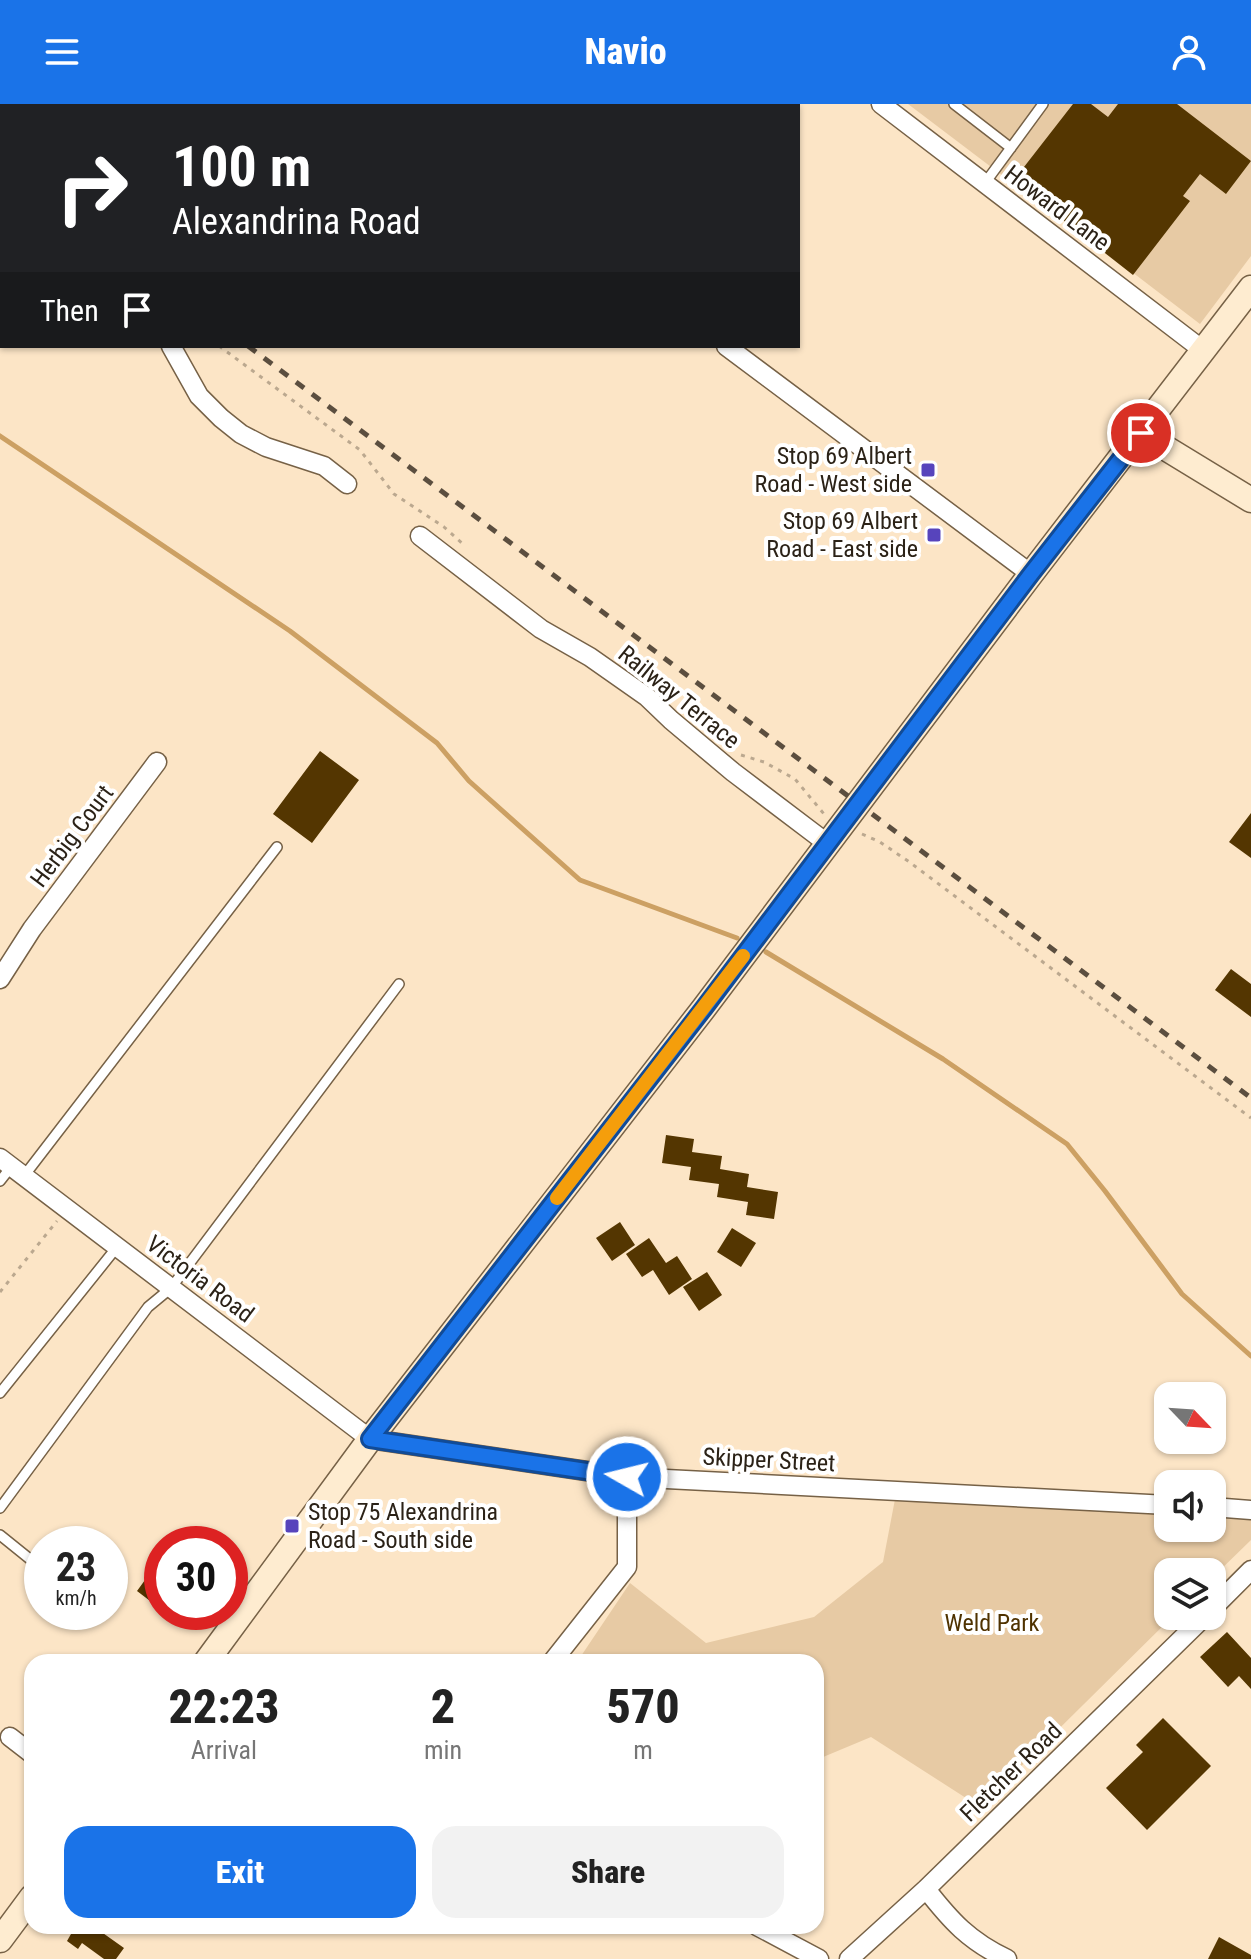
<!DOCTYPE html>
<html lang="en">
<head>
<meta charset="utf-8">
<style>
	body { margin:0; font-family:"Roboto Condensed",sans-serif; background:#f2f2f2; color:#222; height:100vh; display:flex; flex-direction:column; font-size:30px; white-space:nowrap }
	* { box-sizing:border-box; margin:0 }
	p { font-size:26px; color:#767676 }
	.icon { flex:none; width:44px; height:44px; fill:none; stroke:currentColor; stroke-width:2; stroke-linecap:round; stroke-linejoin:round }
	.map { position:relative; flex:1; overflow:hidden }
	.drawer { position:absolute; left:24px; top:1550px; width:800px; height:280px; display:flex; flex-direction:column; background:#fff; border-radius:24px; box-shadow:0 2px 6px #0004 }
	.drawer>* { flex:none }
	.guide { position:absolute; left:0px; top:0px; width:800px; height:244px; box-shadow:0 2px 6px #0004; background:#202124; color:#fff; overflow:hidden }
	.needle { width:52px; rotate:115deg }
	.fabs { position:absolute; left:1154px; top:1278px; display:grid; gap:16px }
	.fabs a { display:grid; place-items:center; width:72px; height:72px; border-radius:16px; background:#fff; box-shadow:0 2px 6px #0004; font-size:40px }
	.speed { position:absolute; left:24px; top:1422px; display:flex; gap:16px; font-size:40px; font-weight:700; text-align:center }
	.speed>* { display:grid; place-content:center; width:104px; height:104px; border-radius:50%; background:#fff; box-shadow:0 2px 6px #0004; line-height:1 }
	.speed small { font-size:20px; font-weight:400 }
	.speed .limit { border:12px solid #d22; background:#fff; color:#111 }
	.pin { position:absolute; display:grid; place-items:center; width:68px; height:68px; color:#fff; margin:-34px; border:4px solid #fff; border-radius:50%; box-shadow:0 2px 8px #0007 }
	.me { position:absolute; width:88px; margin:-44px; rotate:278deg; stroke-linejoin:round; filter:drop-shadow(0 0 6px #0008) }
	.turn { display:flex; align-items:center; gap:28px; height:168px; padding:0 40px; font-size:36px }
	.turn .icon { width:104px; height:104px; stroke-width:2.5 }
	.turn b { display:block; font-size:56px; line-height:68px }
	.then { display:flex; align-items:center; height:76px; padding:0 40px; background:#0003; gap:16px; font-size:30px }
	.eta { display:flex; justify-content:space-evenly; align-items:center; height:136px; text-align:center }
	.eta b { font-size:48px; font-weight:800; line-height:56px }
	.action { display:flex; gap:16px; margin-top:auto; padding:16px 40px }
	.action a { flex:1; height:92px; border-radius:24px; background:#1a73e8; color:#fff; font-size:32px; font-weight:800; line-height:92px; text-align:center }
	.action a+a { background:#f2f2f2; color:#222 }
	header { display:flex; justify-content:space-between; align-items:center; height:104px; padding:0 40px; background:#1a73e8; color:#fff; font-size:36px; font-weight:800 }
	.map>svg:first-child { display:block }
	.green { fill:#e7caa4 }
	.lines { fill:none; stroke-linecap:round; stroke-linejoin:round }
	.stream { stroke:#cca063; stroke-width:5 }
	.building { fill:#543601 }
	.lane-casing { stroke:#766146; stroke-width:12 }
	.street-casing { stroke:#766146; stroke-width:21 }
	.secondary-casing { stroke:#766146; stroke-width:27 }
	.primary-casing { stroke:#fff; stroke-width:31 }
	.path { stroke:#bba88f; stroke-width:3; stroke-dasharray:4 6; stroke-linecap:butt }
	.lane { stroke:#fff; stroke-width:9 }
	.street { stroke:#fff; stroke-width:18 }
	.secondary { stroke:#feecd0; stroke-width:24 }
	.primary { stroke:#fed9a2; stroke-width:28 }
	.rail { stroke:#5b4e3f; stroke-width:5; stroke-dasharray:10 10; stroke-linecap:butt }
	.route-casing { stroke:#114b97; stroke-width:20 }
	.route { stroke:#1a73e8; stroke-width:14 }
	.slow { stroke:#f59e0b; stroke-width:14 }
	.poi-dot { fill:#5744bc; stroke:#fff; stroke-width:3 }
	.labels { text-anchor:middle; dominant-baseline:central; stroke-width:8; stroke-linejoin:round; paint-order:stroke }
	.street-label { font-size:24px; fill:#2b2217; stroke:#fff }
	.poi-label { font-size:24px; fill:#2b2217; stroke:#fff; text-anchor:end }
	.park-label { font-size:24px; fill:#4f3200; stroke:#fff }
</style>
</head>
<body>
<header><svg class="icon" aria-label="menu" viewBox="0 0 24 24"><path d="M4 6h16M4 12h16M4 18h16"/></svg>Navio<svg class="icon" aria-label="person" viewBox="0 0 24 24"><circle cx="12" cy="8" r="4"/><path d="M4 21q1-7 8-7t8 7"/></svg></header>
<div class="map">
<svg width="1251" height="1855" viewBox="0 0 1251 1855">
	<rect width="100%" height="100%" fill="#fce5c6"/>
	<path class="green" d="M908,0H1251V152L1200,220L1013,77L1007,75Z
		M896,1390L1168,1404V1424H1212V1406L1251,1415V1436L1212,1474V1468H1168V1512H1173L980,1703L871,1633L816,1656V1558H577L630,1479L706,1539L814,1513L883,1458Z"/>
	<g class="lines">
		<path class="stream" d="M0,332L290,527L437,639L469,677L580,776L737,834
			M766,848L943,955L1067,1040L1105,1087L1182,1190L1251,1252"/>
	</g>
	<path class="building" d="M1073,0H1091L1108,13L1118,0H1177L1251,57L1226,90L1200,70L1183,92L1190,97L1133,171L1013,77Z
		M320,647L359,676L312,739L273,710Z
		M1251,709V754L1229,738Z
		M1231,865L1251,880V913L1215,886Z
		M666,1031L694,1035L692,1048L722,1052L720,1065L749,1070L747,1083L778,1088L774,1115L746,1111L748,1098L717,1093L719,1080L689,1076L691,1063L662,1059Z
		M620,1118L635,1141L612,1157L596,1134Z
		M732,1124L756,1139L741,1163L717,1148Z
		M649,1134L666,1159L677,1152L692,1175L669,1191L653,1166L642,1173L626,1150Z
		M707,1168L722,1191L699,1207L683,1183Z
		M153,1465L162,1472V1506L137,1487Z
		M1227,1528L1251,1554V1585L1239,1572L1228,1583L1200,1553Z
		M1163,1614L1211,1662L1147,1726L1106,1684L1143,1648L1136,1641Z
		M60,1822H93L124,1844L116,1855H104L82,1839L78,1845L67,1837L71,1830Z
		M1219,1833L1251,1851V1855H1208Z"/>
	<g class="lines">
		<defs>
			<path id="lane" d="M954,0L1011,44
				M985,79L1043,0
				M24,1072L277,743
				M0,1077L11,1063
				M0,1289L117,1143
				M0,1404L148,1203L171,1184L399,880
				M0,1431L36,1460"/>
			<path id="street" d="M402,0L405,2
				M881,0L1204,247
				M0,109L2,110
				M171,242L199,292L221,314L241,330L266,343L324,362L347,380
				M726,242L1031,470
				M420,432L541,525L590,553L647,593L671,616L733,668L828,740
				M0,875L32,825L157,658
				M0,1054L370,1335L627,1373L1168,1401
				M1212,1403L1251,1406
				M1212,1505L1251,1466
				M552,1558L627,1463V1373
				M10,1633L32,1650
				M926,1785C951,1817 969,1837 1007,1855
				M757,1822L819,1855
				M849,1855L926,1785L1205,1512"/>
			<path id="secondary" d="M1141,329L1251,396
				M206,1558L370,1335L704,904L1031,470L1251,184
				M0,1836L32,1793"/>
			<path id="primary" d="M104,2L109,0
				M0,47L2,46"/>
		</defs>
		<use href="#lane" class="lane-casing"/>
		<use href="#street" class="street-casing"/>
		<use href="#secondary" class="secondary-casing"/>
		<use href="#primary" class="primary-casing"/>
		<path class="path" d="M0,80L2,82
			M219,242L360,346L394,390L444,423L463,440
			M741,651L764,658L795,675L824,710
			M862,730L880,738L908,757L1251,1014
			M0,1188L57,1117"/>
		<use href="#lane" class="lane"/>
		<use href="#street" class="street"/>
		<use href="#secondary" class="secondary"/>
		<use href="#primary" class="primary"/>
		<path class="rail" d="M0,54L2,55
			M248,242L1251,994"/>
	</g>
	<g class="lines">
		<defs>
			<path id="route" d="M627,1373L370,1335L704,904L1031,470L1141,329"/>
		</defs>
		<use href="#route" class="route-casing"/>
		<use href="#route" class="route"/>
		<path class="slow" d="M557,1094L743,852"/>
	</g>
	<g class="poi-dot">
		<rect x="920" y="358" width="16" height="16" rx="4"/>
		<rect x="926" y="423" width="16" height="16" rx="4"/>
		<rect x="284" y="1414" width="16" height="16" rx="4"/>
	</g>
	<g class="labels">
		<g class="street-label">
			<text transform="translate(1057 104) rotate(37)">Howard Lane</text>
			<text transform="translate(679 593) rotate(39)">Railway Terrace</text>
			<text transform="translate(72 732) rotate(-53)">Herbig Court</text>
			<text transform="translate(200 1175) rotate(37)">Victoria Road</text>
			<text transform="translate(769 1356) rotate(3)">Skipper Street</text>
			<text transform="translate(1011 1668) rotate(-44)">Fletcher Road</text>
		</g>
		<g class="poi-label">
			<text x="912" y="352">Stop 69 Albert<tspan x="912" dy="28">Road - West side</tspan></text>
			<text x="918" y="417">Stop 69 Albert<tspan x="918" dy="28">Road - East side</tspan></text>
			<text x="308" y="1408" text-anchor="start">Stop 75 Alexandrina<tspan x="308" dy="28">Road - South side</tspan></text>
		</g>
		<g class="park-label">
			<text x="992" y="1519">Weld Park</text>
		</g>
	</g>
</svg>
<div class="fabs">
<a><svg class="needle" viewBox="-14 -14 28 28"><path d="M0-13l5 13h-10z" fill="#e53935"/><path d="M0 13l5-13h-10z" fill="#767676"/></svg></a>
<a><svg class="icon" aria-label="sound" viewBox="0 0 24 24"><path d="M4 9h4l5-4v14l-5-4H4zM17 9q2 3 0 6"/></svg></a>
<a><svg class="icon" aria-label="layers" viewBox="0 0 24 24"><path d="M12 4l9 5-9 5-9-5zM3 14l9 5 9-5"/></svg></a>
</div>
<div class="speed"><div>23<small>km/h</small></div><div class="limit">30</div></div>
<div class="pin" style="left:1141px;top:329px;background:#d93025"><svg class="icon" aria-label="arrive" viewBox="0 0 24 24"><path d="M6 21V4h12l-3 4 3 4H6"/></svg></div>
<svg class="me" style="left:627px;top:1373px" viewBox="-20 -20 40 40"><circle r="17" fill="#1a73e8" stroke="#fff" stroke-width="3"/><path d="M0-11L8 9 0 5-8 9z" fill="#fff"/></svg>
<div class="guide">
<div class="turn"><svg class="icon" aria-label="right" viewBox="0 0 24 24"><path d="M7 20v-9h11M14 6l5 5-5 5"/></svg><div><b>100 m</b>Alexandrina Road</div></div>
<div class="then">Then<svg class="icon" aria-label="arrive" viewBox="0 0 24 24"><path d="M6 21V4h12l-3 4 3 4H6"/></svg></div>
</div>
<section class="drawer">
<div class="eta">
<div><b>22:23</b><p>Arrival</p></div>
<div><b>2</b><p>min</p></div>
<div><b>570</b><p>m</p></div>
</div>
<div class="action"><a>Exit</a><a>Share</a></div>
</section>
</div>
</body>
</html>
